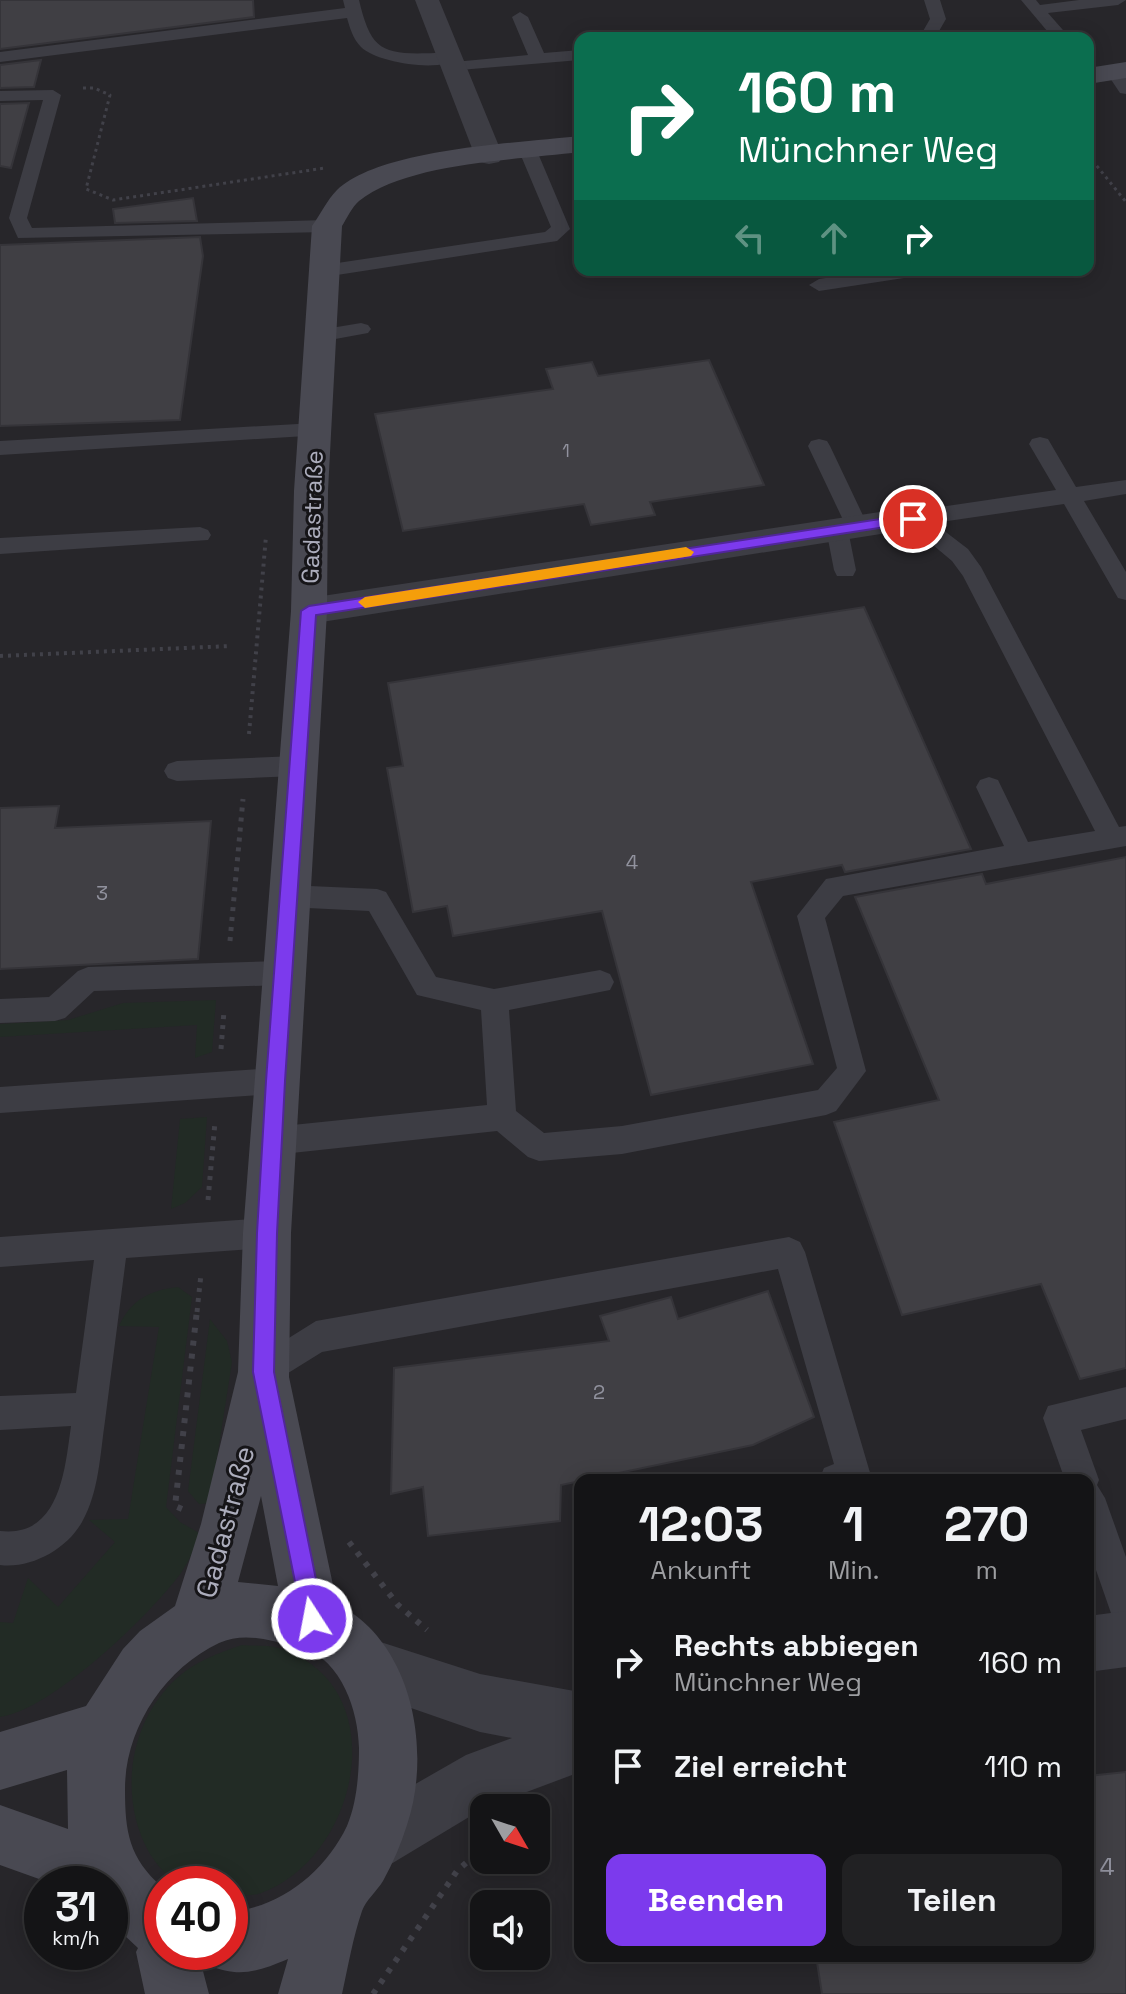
<!DOCTYPE html>
<html lang="de">
<head>
<meta charset="utf-8">
<style>
	body { margin:0; font-family:"Space Grotesk",sans-serif; background:#212123; color:#f1f3f6; height:100vh; display:flex; flex-direction:column; font-size:30px; white-space:nowrap }
	* { box-sizing:border-box; margin:0 }
	p { font-size:26px; color:#9d9ea1 }
	.icon { flex:none; width:44px; height:44px; fill:none; stroke:currentColor; stroke-width:2; stroke-linecap:round; stroke-linejoin:round }
	.map { position:relative; flex:1; overflow:hidden }
	.side { position:absolute; left:574px; top:1474px; width:520px; height:488px; display:flex; flex-direction:column; background:#141416; border-radius:16px; box-shadow:0 4px 20px #0003,0 0 0 2px #333335 }
	.side>* { flex:none }
	.banner { position:absolute; left:574px; top:32px; width:520px; height:244px; border-radius:16px; box-shadow:0 4px 20px #0003,0 0 0 2px #333335; background:#0b6e4f; color:#fff; overflow:hidden }
	.needle { width:52px; rotate:129deg }
	.buttons { position:absolute; left:470px; top:1794px; display:grid; gap:16px }
	.buttons a { display:grid; place-items:center; width:80px; height:80px; border-radius:16px; background:#141416; box-shadow:0 4px 20px #0003,0 0 0 2px #333335; font-size:40px }
	.speed { position:absolute; left:24px; top:1866px; display:flex; gap:16px; font-size:40px; font-weight:700; text-align:center }
	.speed>* { display:grid; place-content:center; width:104px; height:104px; border-radius:50%; background:#141416; box-shadow:0 4px 20px #0003,0 0 0 2px #333335; line-height:1 }
	.speed small { font-size:20px; font-weight:400 }
	.speed .limit { border:12px solid #d22; background:#fff; color:#111 }
	.pin { position:absolute; display:grid; place-items:center; width:68px; height:68px; color:#fff; margin:-34px; border:4px solid #fff; border-radius:50%; box-shadow:0 2px 8px #0007 }
	.me { position:absolute; width:88px; margin:-44px; rotate:349deg; stroke-linejoin:round; filter:drop-shadow(0 0 6px #0008) }
	.turn { display:flex; align-items:center; gap:28px; height:168px; padding:0 32px; font-size:36px }
	.turn .icon { width:104px; height:104px; stroke-width:2.5 }
	.turn b { display:block; font-size:56px; line-height:68px }
	.lanes { display:flex; align-items:center; height:76px; padding:0 32px; background:#0003; justify-content:center; gap:40px; direction:ltr }
	.lanes .off { opacity:.35 }
	.eta { display:flex; justify-content:space-evenly; align-items:center; height:136px; text-align:center }
	.eta b { font-size:48px; font-weight:800; line-height:56px }
	.cta { display:flex; gap:16px; margin-top:auto; padding:16px 32px }
	.cta a { flex:1; height:92px; border-radius:16px; background:#7c3aed; color:#fff; font-size:32px; font-weight:800; line-height:92px; text-align:center }
	.cta a+a { background:#212123; color:#f1f3f6 }
	ul { padding:0; list-style:none }
	li { display:flex; align-items:center; gap:24px; height:104px; padding:0 32px }
	li div { flex:1 }
	li b { display:block; font-size:30px }
	li em { font-style:normal }
	.map>svg:first-child { display:block }
	.built { fill:#27262a; fill-rule:evenodd }
	.green { fill:#222b25 }
	.building { fill:#403f44; stroke:#353439; stroke-width:2 }
	.lines { fill:none; stroke-linecap:round; stroke-linejoin:round }
	.path-far3 { stroke:#414149; stroke-width:3; stroke-dasharray:3 4; stroke-linecap:butt }
	.path-far2 { stroke:#414149; stroke-width:4; stroke-dasharray:3 5; stroke-linecap:butt }
	.path-far1 { stroke:#414149; stroke-width:5; stroke-dasharray:4 6; stroke-linecap:butt }
	.path { stroke:#414149; stroke-width:6; stroke-dasharray:5 8; stroke-linecap:butt }
	.lane { fill:#3d3d44; fill-rule:evenodd }
	.street { fill:#3d3d44; fill-rule:evenodd }
	.secondary { fill:#494952; fill-rule:evenodd }
	.route { fill:#7c3aed; stroke:#51269a; stroke-width:2 }
	.slow { fill:#f59e0b }
	.labels { text-anchor:middle; dominant-baseline:central; stroke-width:6; stroke-linejoin:round; paint-order:stroke }
	.far-number-label { font-size:18px; fill:#91929e }
	.number-label { font-size:20px; fill:#91929e }
	.street-label { font-size:24px; fill:#acadbc; stroke:#161518 }
	.near-number-label { font-size:24px; fill:#91929e }
	.near-street-label { font-size:28px; fill:#acadbc; stroke:#161518 }
</style>
</head>
<body>
<div class="map">
<svg width="1126" height="1994" viewBox="0 0 1126 1994">
	<rect width="100%" height="100%" fill="#1b1a1d"/>
	<path class="built" d="M0,0H1126V1994H0ZM580,38H1088V270H580ZM580,1480H1088V1956H580ZM484,1808H536V1860H484ZM42,1884H110V1952H42ZM162,1884H230V1952H162ZM484,1904H536V1956H484Z"/>
	<path class="green" d="M216,1000L212,1052L195,1058L197,1025L0,1037V1024L68,1020L123,1003Z
		M207,1117L202,1187L185,1203L171,1209L180,1119Z
		M178,1287L192,1297L166,1507L180,1522L201,1534C195,1547 189,1561 181,1573C150,1615 52,1710 0,1717V1622L13,1623L28,1578L58,1607L115,1542L89,1520L128,1519L159,1327L119,1326C131,1300 150,1290 178,1287Z
		M210,1319L227,1341L232,1362L210,1503L199,1504L188,1491Z
		M242,1645C254,1646 268,1645 279,1648C396,1685 360,1857 261,1893C252,1896 240,1896 230,1897V1884C216,1884 193,1888 181,1883C168,1879 157,1865 150,1854C118,1799 128,1722 177,1678C196,1661 218,1653 242,1645Z"/>
	<path class="building" d="M0,0H253L254,17L0,49Z
		M41,60L34,87L0,88V65Z
		M29,103L11,168L0,166V104Z
		M193,198L197,221L115,223L113,209Z
		M200,237L203,256L180,420L0,426V245Z
		M709,360L764,485L650,502L655,515L591,525L584,504L403,531L375,414L553,389L546,369L592,362L598,376Z
		M864,607L971,849L845,872L842,865L751,882L813,1064L651,1095L602,911L453,936L447,906L413,912L387,768L403,766L388,683Z
		M59,806L55,828L211,821L198,959L0,969V808Z
		M1126,857V1368L1080,1379L1041,1284L902,1315L834,1122L939,1100L855,897L982,874L986,884Z
		M768,1291L814,1417L753,1445L561,1485L560,1521L428,1536L423,1487L391,1494L394,1368L609,1341L600,1316L671,1297L678,1319Z
		M1126,1772V1994H822L816,1956H1088V1776Z"/>
	<g class="lines">
		<path class="path-far3" d="M83,88H94L110,95L86,189L113,200L325,168
			M1088,155L1126,202"/>
		<path class="path-far2" d="M0,656L231,646
			M249,734L266,536"/>
		<path class="path-far1" d="M230,941L243,799
			M221,1049L224,1011
			M208,1200L215,1122
			M197,1312L201,1274"/>
		<path class="path" d="M182,1509L175,1506L197,1310
			M349,1542L398,1605L427,1630
			M373,1994L457,1871L484,1847"/>
		<path class="lane" d="M343,0H359C371,51 382,55 435,53C444,53 451,52 458,58C442,73 377,63 361,47C353,39 350,28 347,18L0,62V52L345,8Z
			M924,0H940L946,19L935,38H919L930,19Z
			M1021,0H1036L1040,5L1079,0H1126L1118,5L1048,13L1070,38H1053Z
			M520,12L528,17L544,53L580,50V60L448,71L446,67L448,63L454,62L528,55L512,17Z
			M1114,67L1120,68L1126,77V94L1120,93L1106,72Z
			M53,90L61,95L27,218L32,228L327,220L336,226L327,232L18,238L9,218L43,100L0,101V91Z
			M528,146L537,151L570,229L557,241L324,277L314,271L324,265L545,232L551,227L519,151Z
			M879,270H927L917,276L819,291L809,285L819,279Z
			M361,323L368,325L371,329L368,333L319,342L309,336L319,330Z
			M315,423L326,430L322,435L0,455V441Z
			M1040,437L1048,439L1076,487L1126,480V494L1084,501L1126,572V600L1118,598L1064,504L934,523L968,549L981,567L1119,827L1126,826V846L843,896L825,918L866,1071L836,1111L826,1115L622,1154L539,1161L528,1157L497,1131L273,1155L262,1151L258,1141L262,1131L273,1127L487,1105L481,1010L417,995L369,911L287,907L278,904L274,896L278,888L287,885L377,889L386,892L436,977L494,989L600,970L610,974L614,982L610,990L509,1010L516,1111L544,1133L622,1126L818,1090L837,1068L797,916L826,879L1004,846L976,787L980,780L989,777L998,780L1028,842L1095,831L963,576L952,561L902,519L905,514L913,511L1056,490L1029,444L1032,439Z
			M819,439L827,441L830,446L868,526L865,531L857,534L848,530L856,570L853,576H837L834,570L826,529L829,524H845L808,446L811,441Z
			M200,527L208,530L211,535L208,540L0,554V538Z
			M296,756L305,759L309,766L305,773L296,776L177,781L168,778L164,771L168,764L177,761Z
			M282,961L292,965L296,973L292,981L282,985L94,991L65,1018L55,1021L0,1023V999L49,997L78,971L88,967Z
			M275,1068L285,1072L290,1081L285,1090L275,1094L0,1113V1087Z
			M267,1218L278,1223L282,1233L278,1243L267,1248L126,1258C119,1312 112,1367 105,1421C100,1455 99,1492 82,1522C67,1549 31,1569 0,1565V1531C60,1538 65,1469 71,1426L0,1430V1396L76,1393L94,1260L0,1267V1237Z
			M789,1237L800,1242L805,1252L871,1476L869,1480H819L824,1468L834,1464L778,1269L322,1352L264,1388L252,1383L248,1372L252,1361L316,1321Z
			M1126,1387V1419L1081,1430L1099,1480L1097,1485L1105,1498L1126,1557V1624L1113,1619L1088,1547V1480H1065L1043,1418L1048,1406Z"/>
		<path class="street" d="M415,0H439L503,156L499,162L489,164L479,162L475,156Z
			M913,507L925,511L930,519L925,527L309,624L296,620L291,611L296,602L309,598Z
			M1126,1611V1667L1088,1672V1616Z
			M365,1637L480,1674L580,1692V1772L484,1808L391,1864L370,1873L349,1864L340,1843L349,1822L466,1755L512,1738L480,1732L345,1685L337,1665L345,1645Z"/>
		<path class="secondary" d="M1126,62V78L1088,84V68Z
			M580,136V152C518,160 408,162 359,201C352,207 347,218 342,226L328,491L327,611L291,1233L289,1377L337,1604C413,1642 432,1751 407,1825C401,1844 393,1863 383,1881C377,1891 366,1900 362,1911C353,1937 348,1967 342,1994H278L288,1959C257,1972 239,1978 208,1965L203,1952H230V1912C281,1907 325,1872 347,1826C357,1802 359,1773 359,1748C358,1710 342,1662 303,1647C294,1643 282,1643 273,1641C255,1637 237,1635 219,1643C164,1669 125,1729 125,1789C125,1832 129,1858 162,1887V1952H198L209,1994H145L136,1952L138,1948L110,1922V1884H53L0,1865V1805L68,1829L67,1770L0,1790V1732L86,1706L123,1649L140,1631L175,1606L201,1524L238,1372L243,1233L291,611L294,491L312,226C320,215 327,200 337,190C381,148 519,143 580,136ZM261,1496L278,1586L238,1582Z"/>
	</g>
	<path class="route" d="M913,514L920,519L918,522L316,615L285,1081L277,1233L274,1372L324,1619L321,1627L312,1630L304,1627L253,1372L257,1233L266,1081L301,611L309,606Z"/>
	<path class="slow" d="M686,547L694,552L691,556L365,608L358,602L365,597Z"/>
	<g class="labels">
		<g class="far-number-label">
			<text x="566" y="450">1</text>
		</g>
		<g class="number-label">
			<text x="632" y="862">4</text>
			<text x="102" y="893">3</text>
			<text x="599" y="1392">2</text>
		</g>
		<g class="street-label">
			<text transform="translate(312 517) rotate(-88)">Gadastraße</text>
		</g>
		<g class="near-number-label">
			<text x="1107" y="1866">4</text>
		</g>
		<g class="near-street-label">
			<text transform="translate(225 1522) rotate(-75)">Gadastraße</text>
		</g>
	</g>
</svg>
<div class="buttons">
<a><svg class="needle" viewBox="-14 -14 28 28"><path d="M0-13l5 13h-10z" fill="#e53935"/><path d="M0 13l5-13h-10z" fill="#9d9ea1"/></svg></a>
<a><svg class="icon" aria-label="sound" viewBox="0 0 24 24"><path d="M4 9h4l5-4v14l-5-4H4zM17 9q2 3 0 6"/></svg></a>
</div>
<div class="speed"><div>31<small>km/h</small></div><div class="limit">40</div></div>
<div class="pin" style="left:913px;top:519px;background:#d93025"><svg class="icon" aria-label="arrive" viewBox="0 0 24 24"><path d="M6 21V4h12l-3 4 3 4H6"/></svg></div>
<svg class="me" style="left:312px;top:1619px" viewBox="-20 -20 40 40"><circle r="17" fill="#7c3aed" stroke="#fff" stroke-width="3"/><path d="M0-11L8 9 0 5-8 9z" fill="#fff"/></svg>
<div class="banner">
<div class="turn"><svg class="icon" aria-label="right" viewBox="0 0 24 24"><path d="M7 20v-9h11M14 6l5 5-5 5"/></svg><div><b>160 m</b>Münchner Weg</div></div>
<div class="lanes"><svg class="icon off" aria-label="left" viewBox="0 0 24 24"><path d="M17 20v-9H6M10 6l-5 5 5 5"/></svg><svg class="icon off" aria-label="ahead" viewBox="0 0 24 24"><path d="M12 20V5M6 11l6-6 6 6"/></svg><svg class="icon" aria-label="right" viewBox="0 0 24 24"><path d="M7 20v-9h11M14 6l5 5-5 5"/></svg></div>
</div>
<section class="side">
<div class="eta">
<div><b>12:03</b><p>Ankunft</p></div>
<div><b>1</b><p>Min.</p></div>
<div><b>270</b><p>m</p></div>
</div>
<ul>
<li><svg class="icon" aria-label="right" viewBox="0 0 24 24"><path d="M7 20v-9h11M14 6l5 5-5 5"/></svg><div><b>Rechts abbiegen</b><p>Münchner Weg</p></div><em>160 m</em></li>
<li><svg class="icon" aria-label="arrive" viewBox="0 0 24 24"><path d="M6 21V4h12l-3 4 3 4H6"/></svg><div><b>Ziel erreicht</b></div><em>110 m</em></li>
</ul>
<div class="cta"><a>Beenden</a><a>Teilen</a></div>
</section>
</div>
</body>
</html>
